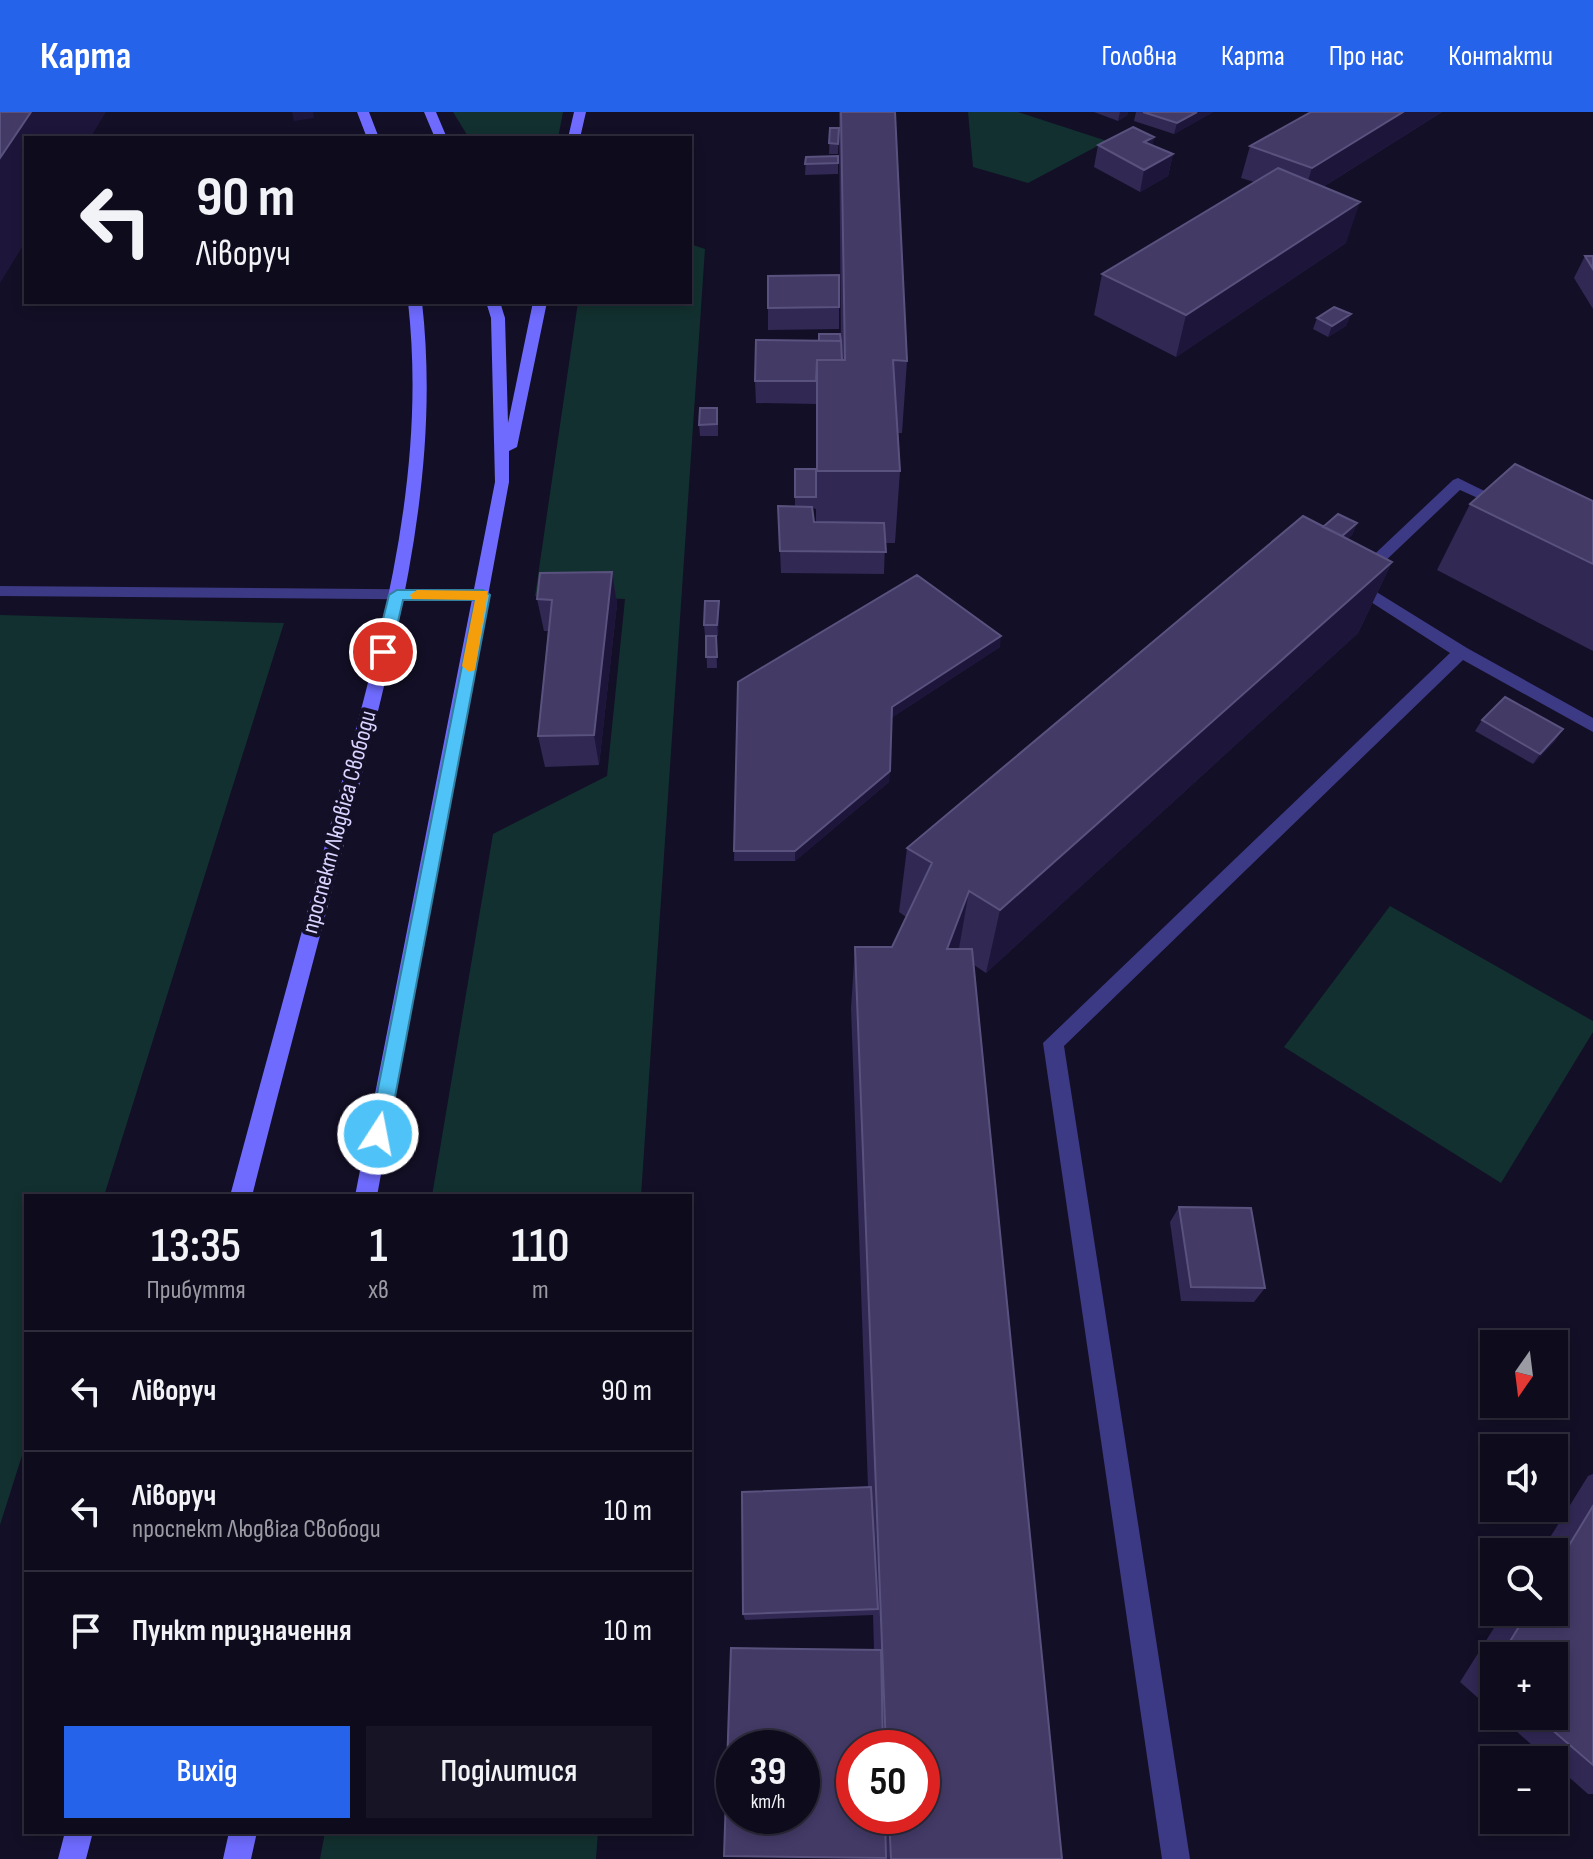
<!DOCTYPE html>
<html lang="uk">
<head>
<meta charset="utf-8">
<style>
	body { margin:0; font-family:"Sofia Sans Condensed",sans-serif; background:#171425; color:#f1f3f6; height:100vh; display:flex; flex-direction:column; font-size:30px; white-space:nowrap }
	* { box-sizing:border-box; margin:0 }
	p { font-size:26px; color:#9b9ba3 }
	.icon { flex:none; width:44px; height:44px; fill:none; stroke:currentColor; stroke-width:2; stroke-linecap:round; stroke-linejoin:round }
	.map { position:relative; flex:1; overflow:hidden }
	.sheet { position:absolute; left:24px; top:1082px; width:668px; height:640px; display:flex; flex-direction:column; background:#0e0b1c; border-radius:0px; box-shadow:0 4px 12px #0003,0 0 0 2px #2e2b3b }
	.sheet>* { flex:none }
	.top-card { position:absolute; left:24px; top:24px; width:668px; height:168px; border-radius:0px; box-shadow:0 4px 12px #0003,0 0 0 2px #2e2b3b; background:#0e0b1c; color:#f1f3f6; overflow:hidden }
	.needle { width:52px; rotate:194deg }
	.controls { position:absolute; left:1480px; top:1218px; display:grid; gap:16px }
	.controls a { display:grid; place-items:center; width:88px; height:88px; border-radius:0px; background:#0e0b1c; box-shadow:0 4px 12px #0003,0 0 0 2px #2e2b3b; font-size:40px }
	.speed { position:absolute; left:716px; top:1618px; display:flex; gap:16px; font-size:40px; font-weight:700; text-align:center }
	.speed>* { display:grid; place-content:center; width:104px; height:104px; border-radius:50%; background:#0e0b1c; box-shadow:0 4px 12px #0003,0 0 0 2px #2e2b3b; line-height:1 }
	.speed small { font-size:20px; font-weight:400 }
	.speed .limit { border:12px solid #d22; background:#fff; color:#111 }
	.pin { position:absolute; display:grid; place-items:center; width:68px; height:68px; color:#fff; margin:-34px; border:4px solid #fff; border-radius:50%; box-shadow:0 2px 8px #0007 }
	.me { position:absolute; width:88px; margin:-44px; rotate:11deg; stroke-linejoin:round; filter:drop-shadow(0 0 6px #0008) }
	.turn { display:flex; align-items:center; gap:28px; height:168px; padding:0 40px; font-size:36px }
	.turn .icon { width:104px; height:104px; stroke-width:2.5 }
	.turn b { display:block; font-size:56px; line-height:68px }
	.eta { display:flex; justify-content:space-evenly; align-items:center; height:136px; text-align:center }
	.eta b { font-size:48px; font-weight:600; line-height:56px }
	.primary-button { display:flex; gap:16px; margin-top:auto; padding:16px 40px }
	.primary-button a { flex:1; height:92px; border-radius:0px; background:#2563eb; color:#fff; font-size:32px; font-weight:600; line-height:92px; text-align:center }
	.primary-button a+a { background:#171425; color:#f1f3f6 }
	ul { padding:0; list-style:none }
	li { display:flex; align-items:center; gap:24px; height:120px; padding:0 40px; border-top:2px solid #2e2b3b }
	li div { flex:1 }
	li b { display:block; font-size:30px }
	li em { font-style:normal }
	header { display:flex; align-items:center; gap:48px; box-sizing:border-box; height:112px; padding:0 40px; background:#2563eb; color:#fff }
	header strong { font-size:38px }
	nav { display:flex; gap:44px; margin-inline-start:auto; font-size:28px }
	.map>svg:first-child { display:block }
	.green { fill:#12302f }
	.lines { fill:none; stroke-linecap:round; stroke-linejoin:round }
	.lane { fill:#3d3a85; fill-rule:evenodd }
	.secondary { fill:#6f6bff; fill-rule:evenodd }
	.wall { fill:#312854; fill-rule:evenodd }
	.shaded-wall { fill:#1d163a }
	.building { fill:#433a66; stroke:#5a527e; stroke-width:2; fill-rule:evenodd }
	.route { fill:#4fc3f7; stroke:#337fa1; stroke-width:2 }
	.slow { fill:#f59e0b }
	.labels { text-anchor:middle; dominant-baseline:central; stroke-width:8; stroke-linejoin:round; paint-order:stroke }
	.street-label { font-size:24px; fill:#d9d4ff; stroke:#130f26 }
</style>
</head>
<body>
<header>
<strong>Карта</strong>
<nav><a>Головна</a><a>Карта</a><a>Про нас</a><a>Контакти</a></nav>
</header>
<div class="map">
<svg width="1593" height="1747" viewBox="0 0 1593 1747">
	<rect width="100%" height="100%" fill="#130f26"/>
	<path class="green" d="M453,0H563L558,26H469Z
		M968,0H1018L1107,29L1028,71L973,55Z
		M690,132L705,137L641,1084H432L493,722L607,664L625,487L535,484L578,190H690Z
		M0,503L284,511L104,1084H26V1331L0,1413Z
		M1390,794L1593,909V920L1501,1071L1284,935Z
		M325,1720H598L596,1747H320Z"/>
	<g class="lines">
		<path class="lane" d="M1458,366L1513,393L1505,398L1500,396L1460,378L1362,471L1467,536L1593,606V620L1463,548L1064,934L1190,1747H1162L1043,931L1450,541L1343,472L1453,368Z
			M0,474L483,478L491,483L483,488L0,484Z"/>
		<path class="secondary" d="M357,0H369L379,26H367Z
			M424,0H436L447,26H435Z
			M574,0H586L580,26H568Z
			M408,190H422C441,358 399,517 358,679C323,814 286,949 252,1084H230C266,949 304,815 339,680C383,518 427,359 408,190Z
			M486,190H500L505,206L508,311L533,190H547L517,335L509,339V370L377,1084H355L495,370L491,206Z
			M65,1720H93L86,1747H58Z
			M229,1720H257L251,1747H223Z"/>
	</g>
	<path class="wall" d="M839,0H895L907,249L902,321H898L900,359L895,431H885L884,462L781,461L778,394H795V357H816V292L756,291L755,269L841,242ZM813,396L816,397V410H814Z
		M1094,0H1128L1127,3L1118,9Z
		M1136,0H1213L1174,22L1134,9Z
		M1311,0H1442L1323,75L1346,131L1176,245L1094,203L1102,162L1254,70L1241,66L1250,34Z
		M830,16H839L838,42H829Z
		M1154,25L1152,33L1173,42L1168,64L1140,80L1094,55L1098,33Z
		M838,44V62L805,63L806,45Z
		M1585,144H1593V197L1574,166Z
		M768,164L839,195V217L768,218Z
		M1351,202L1346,214L1328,225L1313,217L1317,206Z
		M718,307V324H700L699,313Z
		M1593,389V539L1437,458L1470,392Z
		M1338,402L1357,411L1352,423L1347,427L1392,450L1358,521L986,861L974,853L1062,1747H882L724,1744L731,1536L874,1538L873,1503L745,1508L743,1502L742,1380L868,1375L851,896L855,835H892L906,805L899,800L907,736L1303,404L1323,415ZM734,1636H802V1704H734ZM854,1636H922V1704H854Z
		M612,460L617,492L599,653L545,655L538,624L548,519H544L537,487Z
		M719,500L718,524H716L717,556H707L706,524H705L704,513Z
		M1000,535L891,606L889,670L795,749H734L738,570Z
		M1482,608L1556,628L1533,652L1475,619Z
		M1179,1095L1265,1176L1254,1190L1181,1189L1170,1110Z
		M1593,1362V1682H1588L1554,1652V1648H1549L1499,1604H1554V1544H1494V1600L1460,1570L1504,1500H1554V1440H1541L1588,1364Z"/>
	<path class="shaded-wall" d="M31,0H106L90,26H26V129L0,171V46Z
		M292,0H313L314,6L294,9Z
		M1120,0H1128L1127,3L1118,9Z
		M1197,0H1213L1174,22L1177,11Z
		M1403,0H1442L1302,88L1312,56Z
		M1154,25L1150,46L1144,30Z
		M1173,42L1168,64L1140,80L1144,58Z
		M1360,90L1346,131L1176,245L1186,203Z
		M1351,202L1346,214L1328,225L1332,214Z
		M1357,411L1352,423L1330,441L1335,430Z
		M1392,450L1358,521L986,861L1000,798Z
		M612,460L617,492L599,653L594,623Z
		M719,489V500L718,524L717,513Z
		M1001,524L1000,535L891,606L892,595Z
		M1563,617L1556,628L1533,652L1540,642Z
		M890,659L889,670L795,749V739Z
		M969,779L958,842L947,837Z"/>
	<path class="building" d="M0,0H31L0,46Z
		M841,0H895L907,249L893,248L900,359H817V248H845Z
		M1143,0H1197L1177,11Z
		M1311,0H1403L1312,56L1250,34Z
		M1133,15L1154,25L1144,30L1173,42L1144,58L1098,33Z
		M830,16H839L838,32L829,31Z
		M838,44V51L805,52L806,45Z
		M1278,56L1360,90L1186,203L1102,162Z
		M1585,144H1593V157Z
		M839,163V195L768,196V164Z
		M1334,195L1351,202L1332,214L1317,206Z
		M819,222H840L841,229H819Z
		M756,228L841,229L842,248H817L816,269H755Z
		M700,296H717V312L699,313Z
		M1515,352L1593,389V452L1470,392Z
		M795,357H816V385H795Z
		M778,394L812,395L814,410L884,411L886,440L780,439Z
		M1338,402L1357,411L1342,424L1323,415Z
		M1303,404L1392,450L1000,798L969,779L947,837H972L1062,1747H891L889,1704H922V1636H886L855,835H892L932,751L907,736Z
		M612,460L594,623L538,624L552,488L537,487L540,461Z
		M917,463L1001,524L892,595L890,659L795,739H734L738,570Z
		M705,489H719L717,513H704Z
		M706,524H716L717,545H706Z
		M1505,585L1563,617L1540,642L1482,608Z
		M1179,1095L1251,1096L1265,1176L1191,1175Z
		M871,1375L878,1497L743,1502L742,1380Z
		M1593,1394V1653L1536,1604H1554V1544H1501L1528,1500H1554V1458Z
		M731,1536L881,1538L883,1636H854V1704H885L886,1746L724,1744ZM734,1636H802V1704H734Z
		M1494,1556V1568L1489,1564Z"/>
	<path class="route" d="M397,478H483L490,483L388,1022L378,1030L369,1022L475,488H403L391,540L383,546L375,540L389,483Z"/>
	<path class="slow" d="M417,478L488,479L475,558L469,560L462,554L475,488L412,487L410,483Z"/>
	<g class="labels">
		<g class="street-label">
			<text transform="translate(339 710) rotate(-75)">проспект Людвіга Свободи</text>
		</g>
	</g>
</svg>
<div class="controls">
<a><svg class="needle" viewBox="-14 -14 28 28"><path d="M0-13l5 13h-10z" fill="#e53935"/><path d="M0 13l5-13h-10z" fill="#9b9ba3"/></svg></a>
<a><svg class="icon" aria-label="sound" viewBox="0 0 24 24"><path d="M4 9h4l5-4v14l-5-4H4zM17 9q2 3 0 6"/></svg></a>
<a><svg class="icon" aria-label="search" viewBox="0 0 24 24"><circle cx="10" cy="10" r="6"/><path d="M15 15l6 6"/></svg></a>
<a>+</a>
<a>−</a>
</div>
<div class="speed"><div>39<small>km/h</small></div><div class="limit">50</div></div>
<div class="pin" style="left:383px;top:540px;background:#d93025"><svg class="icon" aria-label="arrive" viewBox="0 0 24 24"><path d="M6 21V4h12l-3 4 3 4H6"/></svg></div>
<svg class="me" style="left:378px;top:1022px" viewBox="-20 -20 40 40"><circle r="17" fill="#4fc3f7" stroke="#fff" stroke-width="3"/><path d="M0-11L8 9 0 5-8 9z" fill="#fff"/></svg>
<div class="top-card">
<div class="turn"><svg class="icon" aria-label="left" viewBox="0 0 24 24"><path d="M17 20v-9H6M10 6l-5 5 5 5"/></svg><div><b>90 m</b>Ліворуч</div></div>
</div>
<section class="sheet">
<div class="eta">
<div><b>13:35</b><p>Прибуття</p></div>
<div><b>1</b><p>хв</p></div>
<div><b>110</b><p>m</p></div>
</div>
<ul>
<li><svg class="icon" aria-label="left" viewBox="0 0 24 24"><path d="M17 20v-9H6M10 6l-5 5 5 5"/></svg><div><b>Ліворуч</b></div><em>90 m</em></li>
<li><svg class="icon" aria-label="left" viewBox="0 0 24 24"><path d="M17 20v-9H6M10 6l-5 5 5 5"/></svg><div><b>Ліворуч</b><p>проспект Людвіга Свободи</p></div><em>10 m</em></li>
<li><svg class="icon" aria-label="arrive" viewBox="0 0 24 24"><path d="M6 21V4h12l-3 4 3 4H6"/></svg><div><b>Пункт призначення</b></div><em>10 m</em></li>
</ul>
<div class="primary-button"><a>Вихід</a><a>Поділитися</a></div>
</section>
</div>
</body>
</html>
